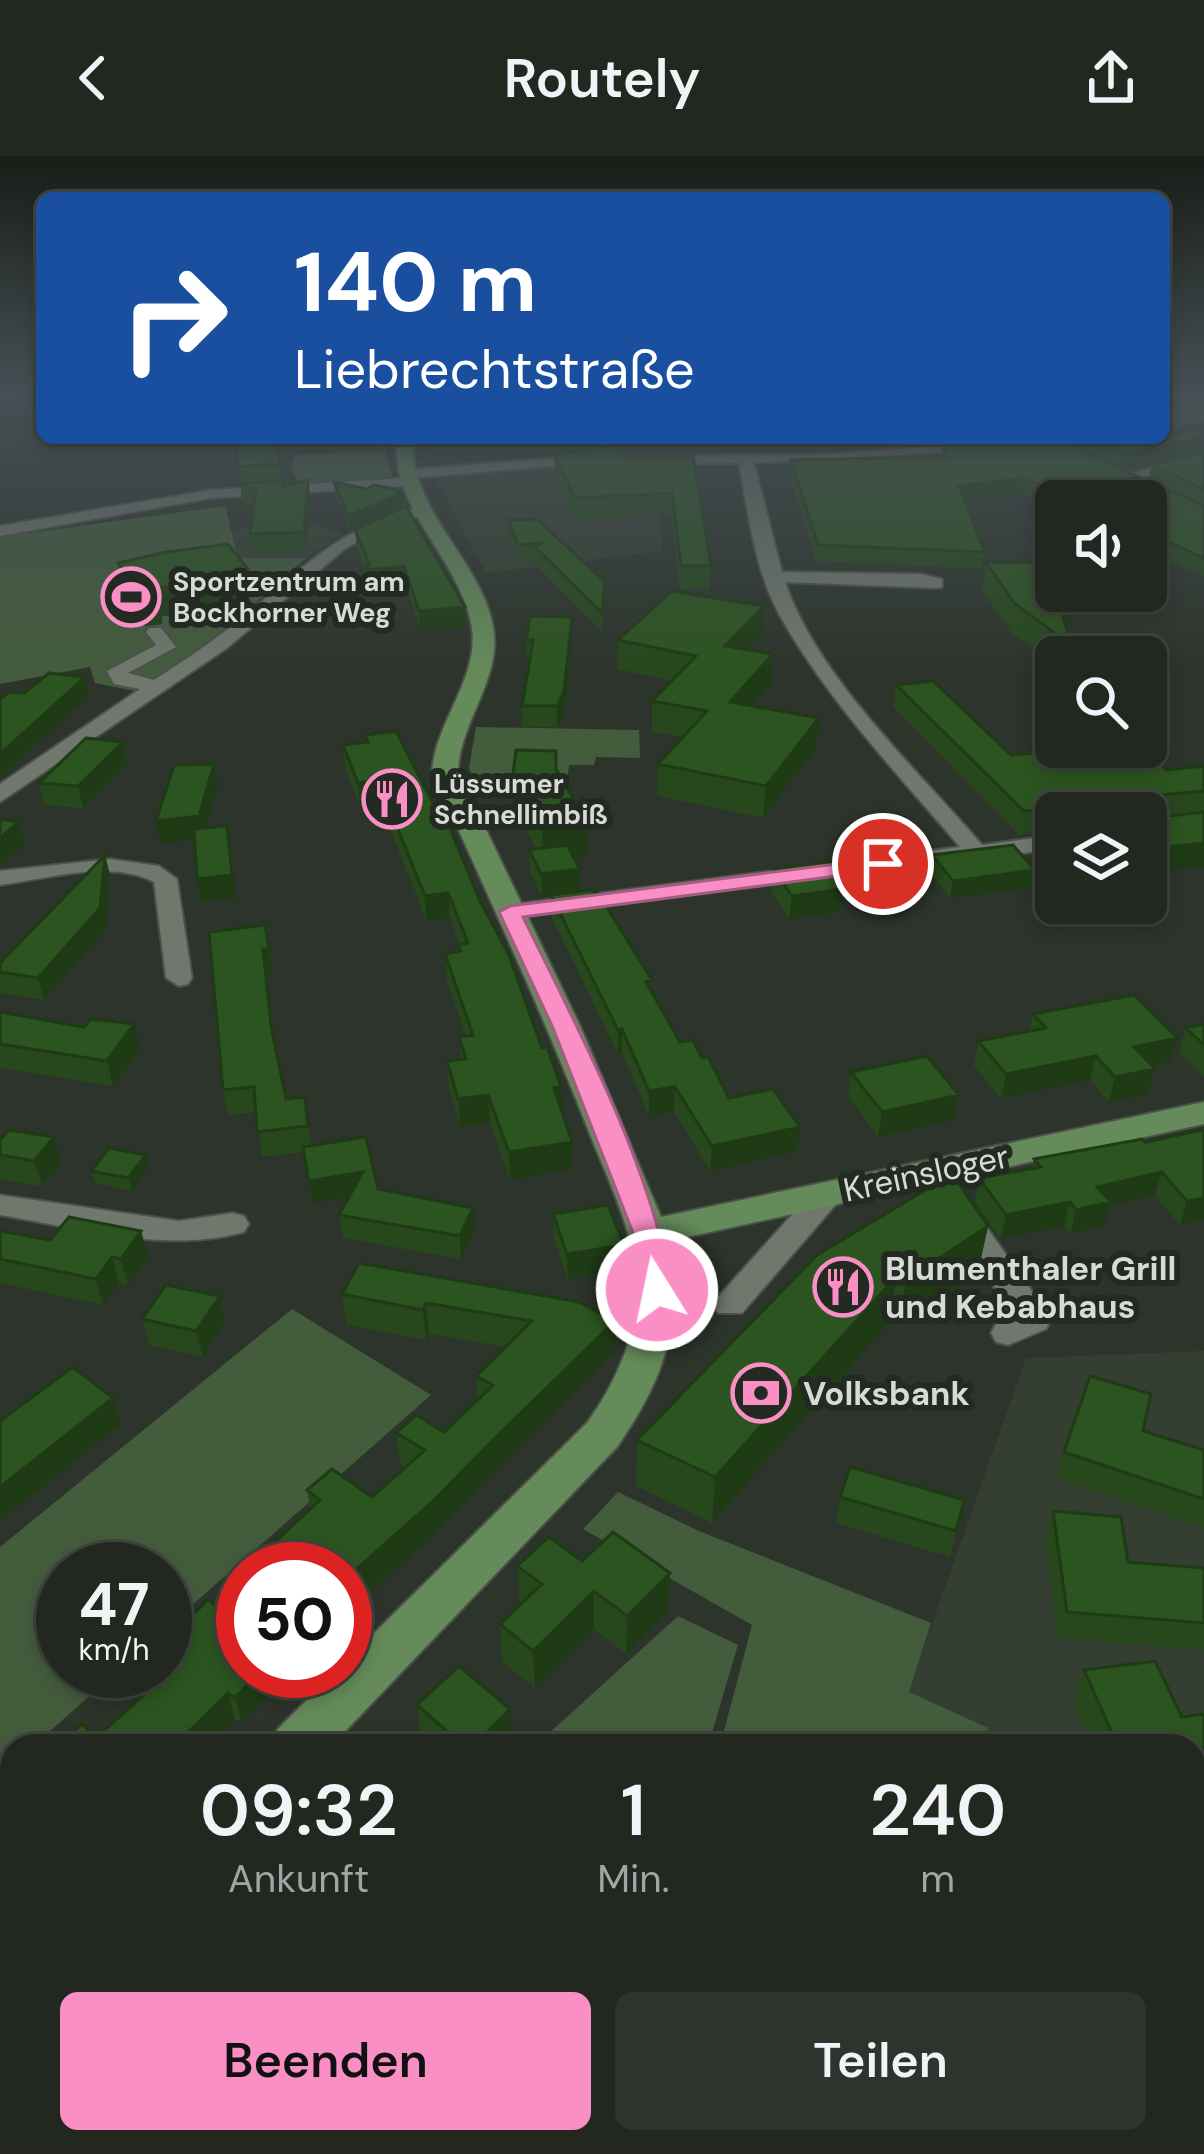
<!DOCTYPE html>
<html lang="de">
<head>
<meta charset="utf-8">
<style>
	body { margin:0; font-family:"DM Sans",sans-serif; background:#2e332d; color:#f1f3f6; height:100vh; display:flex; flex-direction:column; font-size:45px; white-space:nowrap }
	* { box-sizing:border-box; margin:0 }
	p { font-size:39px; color:#a2a5a5 }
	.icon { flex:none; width:66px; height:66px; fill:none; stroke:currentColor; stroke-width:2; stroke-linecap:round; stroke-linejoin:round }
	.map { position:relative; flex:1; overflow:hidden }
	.sheet { position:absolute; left:0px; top:1578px; width:1206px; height:420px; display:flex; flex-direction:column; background:#222720; border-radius:36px 36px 0 0; box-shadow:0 6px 18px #0003,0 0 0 3px #3f443e }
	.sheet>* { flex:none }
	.banner { position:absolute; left:36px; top:36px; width:1134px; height:252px; border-radius:18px; box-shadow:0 6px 18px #0003,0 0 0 3px #3f443e; background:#1a4fa0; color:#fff; overflow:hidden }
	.fabs { position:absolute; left:1035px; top:324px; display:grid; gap:24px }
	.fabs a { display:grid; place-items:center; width:132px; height:132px; border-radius:18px; background:#222720; box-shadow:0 6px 18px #0003,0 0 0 3px #3f443e; font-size:60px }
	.speed { position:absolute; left:36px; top:1386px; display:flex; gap:24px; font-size:60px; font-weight:700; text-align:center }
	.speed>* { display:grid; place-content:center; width:156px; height:156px; border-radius:50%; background:#222720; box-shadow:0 6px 18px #0003,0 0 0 3px #3f443e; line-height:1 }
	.speed small { font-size:30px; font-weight:400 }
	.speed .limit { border:18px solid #d22; background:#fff; color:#111 }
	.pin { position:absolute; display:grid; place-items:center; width:102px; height:102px; color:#fff; margin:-51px; border:6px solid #fff; border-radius:50%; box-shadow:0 3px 12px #0007 }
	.me { position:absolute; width:132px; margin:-66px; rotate:350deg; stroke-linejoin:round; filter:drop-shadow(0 0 9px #0008) }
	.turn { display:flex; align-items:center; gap:42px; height:252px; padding:0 60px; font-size:54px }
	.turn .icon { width:156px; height:156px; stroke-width:2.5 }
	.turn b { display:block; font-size:84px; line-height:102px }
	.eta { display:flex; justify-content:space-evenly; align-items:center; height:204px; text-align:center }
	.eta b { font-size:72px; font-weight:600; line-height:84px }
	.button { display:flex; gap:24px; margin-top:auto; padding:24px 60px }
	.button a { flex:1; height:138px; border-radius:18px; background:#fa8fc6; color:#111; font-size:48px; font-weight:600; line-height:138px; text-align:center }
	.button a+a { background:#2e332d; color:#f1f3f6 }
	header { display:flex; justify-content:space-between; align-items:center; height:156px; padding:0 60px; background:#222720; font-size:54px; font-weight:600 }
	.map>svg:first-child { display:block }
	.built { fill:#343f31 }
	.green { fill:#435c3c }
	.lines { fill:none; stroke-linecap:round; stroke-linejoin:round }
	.stream-far1 { stroke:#4f7943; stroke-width:4.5 }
	.stream { stroke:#4f7943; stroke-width:14 }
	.minor-casing { stroke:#4b514a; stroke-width:4 }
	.major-casing { stroke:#4b514a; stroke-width:4 }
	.minor { fill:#70786e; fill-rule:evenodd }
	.major { fill:#658b5a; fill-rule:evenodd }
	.wall { fill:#26481c }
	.shaded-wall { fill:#1f3b16 }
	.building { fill:#2c5420; stroke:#1f3b16; stroke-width:3 }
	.route { fill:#fa8fc6; stroke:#a25d81; stroke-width:3 }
	.labels { text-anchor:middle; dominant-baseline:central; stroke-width:12; stroke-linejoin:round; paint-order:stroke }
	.far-poi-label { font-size:27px; font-weight:bold; fill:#d7dbd5; stroke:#232a22; text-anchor:start }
	.street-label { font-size:33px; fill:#d7dbd5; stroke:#232a22 }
	.poi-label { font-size:33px; font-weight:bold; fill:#d7dbd5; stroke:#232a22; text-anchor:start }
</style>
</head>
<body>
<header><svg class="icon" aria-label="back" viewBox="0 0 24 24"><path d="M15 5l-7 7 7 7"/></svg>Routely<svg class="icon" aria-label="share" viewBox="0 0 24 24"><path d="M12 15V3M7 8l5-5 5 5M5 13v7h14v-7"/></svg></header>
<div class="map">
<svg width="1204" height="1998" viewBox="0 0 1204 1998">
	<rect width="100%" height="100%" fill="#2d342b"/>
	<path class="built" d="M588,308L660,356L662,395L486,417L436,324L439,320Z
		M288,360L342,378L306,402H238L231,375Z
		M1204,1195V1972L1194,1967V1590H986L987,1572L908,1536L1026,1202Z"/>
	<path class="green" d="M1164,238H1204V266L1164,273Z
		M385,294L393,325L299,330L291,308L296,299Z
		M225,350L238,402H306L219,479L140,536L95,527L90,511L0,528V381Z
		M476,571L639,574L640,602L596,601L594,609H569L567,626L473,624L469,611Z
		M292,1153L431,1239L165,1473V1413H63V1515H118L33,1590H12V1608L0,1619V1391Z
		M618,1336L699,1375L931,1467L909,1536L988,1572L986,1590H720L752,1469L583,1373Z
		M678,1460L738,1489L708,1590H535Z
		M1194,1967L1204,1972V1998H631L618,1986H1194Z"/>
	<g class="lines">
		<path class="stream-far1" d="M360,282L382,290"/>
		<path class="stream" d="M1045,1986L1056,1998"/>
		<defs>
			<path id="minor" d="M985,287L980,294L754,307L782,416L921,418L942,423V431L936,432L785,426C817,521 917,613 982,689L1056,679V693L501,761V751L510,749L960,691C897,617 827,544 779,458C755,414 748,356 739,307L656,308L649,304L656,300L831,298Z
				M1204,298V306L1118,327L1111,323Z
				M596,299L601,306L412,322L418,326L411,330L211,342L0,380V370L211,334L405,322L400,318L407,314Z
				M425,350L430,352V358L399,365L346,392L227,492L0,646V628L140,533L114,528L107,515L156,489L146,476L149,472H161L176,491L128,517L154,524C183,505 211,487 238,465C302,414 341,368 425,350Z
				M110,703L159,710L177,723L192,822L188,828L179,830L166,822L154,726C111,703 46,723 0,729V715Z
				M827,1029L838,1032L842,1039L838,1046L742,1157H718L713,1149L718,1141L816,1032Z
				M0,1039L179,1065L233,1057L244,1060L249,1068L244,1076C165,1098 79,1072 0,1059Z
				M962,1048L973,1052L1046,1155L1051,1164L1046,1173L1008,1189L996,1186L991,1177L996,1168L1013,1160L946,1059L951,1052Z
				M392,1986H448L443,1998H387Z"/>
			<path id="major" d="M397,282H413C409,356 480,402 493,470C503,521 460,565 458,615L581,872L661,1061L1204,946V968L669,1085C683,1168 665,1222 617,1291L331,1590H270L278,1573L336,1515H345V1506L587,1267C614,1230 638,1179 637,1132C635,1077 609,1026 589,976C541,853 486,735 432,615C436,565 479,522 472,472C461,402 390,356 397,282Z
				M12,1841V1908L0,1913V1846Z"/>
		</defs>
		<use href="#minor" class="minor-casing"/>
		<use href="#major" class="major-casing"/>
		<use href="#minor" class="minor"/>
		<use href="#major" class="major"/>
	</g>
	<path class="wall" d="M277,282L283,330L310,341L306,394L252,396L250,378L254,350L242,345L238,311Z
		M433,282H603V292L626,300H693L711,410L710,433H680L671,358L575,363L555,319L554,298L578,296L435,299Z
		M1059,282H1164L1124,312Z
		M944,285L1148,324L1152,309L1204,296V421L1146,395V345H1056V353L1021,337L964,345L985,396L982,413L816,405L790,320L791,304L942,301Z
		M334,326L399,339L400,352L350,374L335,339Z
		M537,363L605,443L602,475L537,410V405L519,406L509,381V364Z
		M355,374L465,451L466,471L420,474L406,428L361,434L359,415L365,412L357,392Z
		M986,406L1054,426L1073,450L1068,478L1071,489L1069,501H1056V511L1010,475L982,434Z
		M118,407L252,441L213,447L214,453L162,460V468L145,470L124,435Z
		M762,478L747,494L771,528L752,550L819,562L816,593L763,662L657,640L658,608L683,581L652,576V545L672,525L618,513V484Z
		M572,480L565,556L557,571H522V550L529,504H527L526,484Z
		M896,529L1011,599L1167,614L1204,610V710L1146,717V657H1056V717H1053L1037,700L1042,677L1019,679L893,551Z
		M365,579L562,956L572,1013L510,1024L490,966L460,971L449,932L447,905L461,904L459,881L466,880L447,824L445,798L458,795V789H460L450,762L427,765L380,648L360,650L345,612L343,589L366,586Z
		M123,586L128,607L83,652L44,649L39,627Z
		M556,613L587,666L588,699L574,701L580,713V735L652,837L680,886L702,902L729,942L800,971L797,996L710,1015L674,956L649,960L622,897L618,898L552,762L551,740L542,741L530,716L529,694L536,693L514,651L513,618Z
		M105,699L110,720L106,773L44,844L0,837V807Z
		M932,699L1032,732L950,742L930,716Z
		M835,705L833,719L843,733L841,756L789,763L771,736L773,713Z
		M265,769L272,816L267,817L274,885L286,943L309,966L311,990L378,1033L475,1075L461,1103L343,1082L339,1059L349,1041L312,1047L304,996L262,1001L256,956L228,959L223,934Z
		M0,856L84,871L140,893L113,930L0,912Z
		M1033,858L1171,906L1152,910L1155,913L1148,938L1109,946L1090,924L1001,943L974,910L978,885L1030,875Z
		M1204,868V921L1179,896L1186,872Z
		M851,916L959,939L954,964L878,981L848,940Z
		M0,984L61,1007L42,1030L0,1023Z
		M1145,986L1204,1064L1180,1069L1155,1039L1110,1050L1104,1070L1070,1078L1064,1070L1000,1083L975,1046L979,1022L1032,1012L1034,1003Z
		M146,999L149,1011L132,1035L95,1027L91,1015Z
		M553,1058L624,1089L623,1114L568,1124L554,1084Z
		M988,1070L978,1116L898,1170L889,1167L712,1367L636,1330L637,1284L817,1099Z
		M0,1075L50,1084L141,1075L148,1101L128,1129L119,1127L103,1149L0,1127Z
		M342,1138L615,1165V1196L500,1310L436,1377L345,1413H271L267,1393L310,1353L307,1334L372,1341L406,1311L400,1308L396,1277L444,1276L478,1244L476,1220L505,1191L429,1178L426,1184L347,1169Z
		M220,1140L225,1165L203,1201L149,1189L142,1163Z
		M1143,1275L1204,1294V1372L1057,1322L1064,1296Z
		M840,1341L964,1344L950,1401L836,1367Z
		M1053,1355L1128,1406L1204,1412V1494L1058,1482L1045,1381Z
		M582,1405L670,1417L668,1455L626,1498L594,1473L535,1532L502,1506L500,1468L520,1449L517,1410Z
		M1084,1514L1182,1561L1204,1558V1655L1194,1656V1590H1093L1073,1545Z
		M131,1515H286L287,1519L242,1567L235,1563L96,1582L144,1538L137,1533Z
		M417,1549L512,1578L500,1590H438L420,1574Z
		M12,1613V1703L0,1680L4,1676L0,1673V1624Z
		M1204,1727V1797L1194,1774V1734L1197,1728Z
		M245,1986H323L313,1998H257Z
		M331,1986H355L346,1998H343Z"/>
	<path class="shaded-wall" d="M1204,281V295L1124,312L1127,297Z
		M1024,322L1021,337L956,346L959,330Z
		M308,324L310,341L306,394L304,376Z
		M399,339L400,352L350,374L348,360Z
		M404,410L406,428L361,434L359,415Z
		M248,413L252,441L213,447L214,453L162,460V468L145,470L140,442L157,432L206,419Z
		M764,450L762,478L724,520L725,490Z
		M1073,450L1068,479L1061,454Z
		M465,451L466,471L420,474L419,455Z
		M572,461V480L565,556L557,571V550Z
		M773,498L771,528L728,576L730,546Z
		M85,521L89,539L0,621V598Z
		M819,562L816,593L763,662L766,630Z
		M123,586L128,607L83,652L78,630Z
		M214,608L218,629L203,683L160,687L156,665Z
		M378,624L380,648L360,650L358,627Z
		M19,666L25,688L0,710V682Z
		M587,666L588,699L543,705L542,672Z
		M227,670L236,742L201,746L197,723Z
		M1204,687V710L1146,717V693Z
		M105,699L110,720L106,773L44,844L38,822Z
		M835,705L832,728L843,733L841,756L789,763L792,740L829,713Z
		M580,713V736L542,741L541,718Z
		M1035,714L1032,732L950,742L953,725Z
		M448,737L450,762L427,765L425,740Z
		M263,793H269L272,816L267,817L275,895Z
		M134,868L140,893L113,930L107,905Z
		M622,873V897L618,898V874Z
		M1178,882L1171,906L1127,915L1134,891Z
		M1096,900L1090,924L1001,943L1006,918Z
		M1155,913L1148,938L1109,946L1115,921Z
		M561,931L562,958L554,932Z
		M675,931L674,956L649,960V935Z
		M488,939L490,966L460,971L458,943Z
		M959,939L954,964L878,981L882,956Z
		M800,971L797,996L710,1015L712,990Z
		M54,981L61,1007L42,1030L34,1005Z
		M572,986V1013L510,1024L509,996Z
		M146,999L149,1011L132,1035L128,1022Z
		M363,1016L366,1039L312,1047L309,1025Z
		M1162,1016L1155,1039L1110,1050L1104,1070L1070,1078L1076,1054L1097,1031Z
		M1204,1042V1064L1180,1069L1187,1045Z
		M1070,1046L1064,1070L1000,1083L1006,1059Z
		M473,1052L475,1075L461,1103L460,1080Z
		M988,1070L978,1116L898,1170L906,1124Z
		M141,1075L148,1101L128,1129L121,1103Z
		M624,1089L623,1114L568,1124L567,1098Z
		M112,1101L119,1127L103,1149L96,1123Z
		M896,1121L889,1167L712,1367L715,1321Z
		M220,1140L225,1165L203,1201L196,1175Z
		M426,1147L429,1178L426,1184L423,1154Z
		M615,1165V1196L500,1310L436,1377L345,1459V1423Z
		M113,1242L121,1268L0,1365V1331Z
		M670,1417L668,1455L626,1498L627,1460Z
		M594,1435V1473L535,1532L533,1495Z
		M260,1515H286L287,1519L242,1567L235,1542Z
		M228,1537L235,1563L207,1590H174Z
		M510,1553L512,1578L500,1590H473Z
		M275,1986H323L313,1998H276L272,1989Z
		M340,1986H355L346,1998H344Z"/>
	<path class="building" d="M1204,270V281L1127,297L1094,282H1164Z
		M236,282H277L280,308L238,311Z
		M981,282H1052L1204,350V402L1146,376V345H1076L1024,322L959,330L985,396L818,389L791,304L944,301V285Z
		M611,291L626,300H693L711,410H681L672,337L575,342L554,298Z
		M1204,296V333L1152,309Z
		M308,324L304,376L250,378L256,335L240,328L283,325V330Z
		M334,326L367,333L374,329L396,333L399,339L348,360Z
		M406,350L465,451L419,455L404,410L359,415L370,409L355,374Z
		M537,363L605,426L602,457L536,392L541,387L518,389L509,364Z
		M228,388L248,413L206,419L210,425L157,432V440L140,442L118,407L166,396Z
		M986,406L1046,407L1054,426H1056V435H1064L1073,450L1061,454L1071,489L1014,447Z
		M672,435L764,450L725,490L773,498L730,546L819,562L766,630L658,608L707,555L652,545L696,500L618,484Z
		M530,460L572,461L564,535L557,550H522L533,484H526Z
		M49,517L85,521L0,598V543L9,536L24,537Z
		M933,525L1011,599L1105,591H1143L1167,614L1204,610V635L1151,640L1147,658L1153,662L1204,656V687L1146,693V657H1064V652L1024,655L896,529Z
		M396,575L433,647L439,646L480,745L509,799L542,892L547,891L561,931L554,932L572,986L509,996L488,939L458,943L447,905L466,903L459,881L473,879L445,798L461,795L458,789L468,787L448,737L425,740L378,624L358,627L343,589L368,586L365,579Z
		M86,582L123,586L78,630L39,627Z
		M516,594L556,595V613L587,666L542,672L513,618Z
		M214,608L199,660L156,665L174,609Z
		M0,663L19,666L0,682Z
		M227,670L232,719L197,723L194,673Z
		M1056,673V691L1042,676Z
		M567,689L580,713L541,718L529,694Z
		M1013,689L1035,714L953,725L932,699Z
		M105,699L100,752L38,822L0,816V807Z
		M835,705L829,713L843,733L792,740L773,713Z
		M591,734L598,737L652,824L646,826L680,886L693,884L702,902L708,901L729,942L773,933L800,971L712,990L675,931L649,935L622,873L618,874L551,739Z
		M265,769L269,793H263L271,870L286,943L305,941L308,970L257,976L254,931L223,934L209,776Z
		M1134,839L1178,882L1134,891L1155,913L1115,921L1096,900L1006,918L978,885L1046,872L1033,858Z
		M0,856L84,871L91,863L134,868L107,905L0,888Z
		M1204,868V889L1186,872Z
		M927,900L959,939L882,956L851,916Z
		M9,974L54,981L34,1005L0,999V984Z
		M1202,974L1204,976V1042L1187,1045L1162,1016L1097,1031L1111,1046L1076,1054L1070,1046L1006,1059L979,1022L1041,1011L1034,1003L1142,983L1145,986Z
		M366,981L378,1033L473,1052L460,1080L339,1059L363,1016L309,1025L303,991Z
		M109,992L146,999L128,1022L91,1015Z
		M952,1018L988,1070L906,1124L896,1121L715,1321L637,1284L817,1099Z
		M608,1049L624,1089L567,1098L553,1058Z
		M69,1061L141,1075L121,1103L112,1101L96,1123L0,1103V1075L50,1084Z
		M359,1107L579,1146L615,1165L498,1279L432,1346L345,1423V1413H292L293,1412L267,1393L320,1344L307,1334L332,1313L372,1341L425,1294L396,1277L416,1259L444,1276L493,1229L476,1220L532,1165L426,1147L423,1154L342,1138Z
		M166,1129L220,1140L196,1175L142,1163Z
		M73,1211L113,1242L0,1331V1265Z
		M1090,1220L1151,1238L1143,1275L1204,1294V1343L1064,1296Z
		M850,1311L964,1344L956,1375L840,1341Z
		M1053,1355L1121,1361L1128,1406L1204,1412V1467L1067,1456Z
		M613,1376L670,1417L627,1460L594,1435L533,1495L500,1468L542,1428L517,1410L549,1381L582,1405Z
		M208,1444L243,1468V1515H260L235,1542L228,1537L174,1590H57L82,1568L96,1582L156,1528L138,1515H165V1472L173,1464L181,1470Z
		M1155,1505L1182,1561L1204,1558V1627L1194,1628V1590H1118L1084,1514Z
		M459,1510L510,1553L473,1590H464L417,1549Z
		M12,1613V1690L0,1680L11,1669L0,1660V1624Z
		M1204,1727V1744L1197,1728Z
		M12,1946V1986H178L190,1998H0V1959Z"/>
	<linearGradient id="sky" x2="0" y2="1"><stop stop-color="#191d18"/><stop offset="0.46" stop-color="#465055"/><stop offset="1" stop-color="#465055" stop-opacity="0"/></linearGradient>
	<rect width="1204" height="517" fill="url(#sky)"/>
	<path class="route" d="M883,702L893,708L890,713L523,761C580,877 650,1007 672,1134L668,1142H647L633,1077L553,872L499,756L510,750Z"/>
	<defs>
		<symbol id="stadium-ring" viewBox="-11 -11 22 22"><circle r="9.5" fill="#232a22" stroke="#fa8fc6" stroke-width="1.5"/><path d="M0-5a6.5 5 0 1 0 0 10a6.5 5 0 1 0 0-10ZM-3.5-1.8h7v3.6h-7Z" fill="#fa8fc6"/></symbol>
		<symbol id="restaurant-ring" viewBox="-11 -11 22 22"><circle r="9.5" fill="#232a22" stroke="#fa8fc6" stroke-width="1.5"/><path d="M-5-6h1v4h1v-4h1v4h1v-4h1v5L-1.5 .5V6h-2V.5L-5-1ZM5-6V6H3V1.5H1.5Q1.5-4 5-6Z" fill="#fa8fc6"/></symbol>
		<symbol id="bank-ring" viewBox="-11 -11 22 22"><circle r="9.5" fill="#232a22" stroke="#fa8fc6" stroke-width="1.5"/><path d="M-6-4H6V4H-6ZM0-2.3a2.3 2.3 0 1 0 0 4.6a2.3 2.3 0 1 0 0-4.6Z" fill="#fa8fc6"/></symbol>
	</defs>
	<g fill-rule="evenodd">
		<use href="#stadium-ring" x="98" y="408" width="66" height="66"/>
		<use href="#restaurant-ring" x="359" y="610" width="66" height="66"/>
		<use href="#restaurant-ring" x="810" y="1098" width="66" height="66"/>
		<use href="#bank-ring" x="728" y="1204" width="66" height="66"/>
	</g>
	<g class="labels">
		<g class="far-poi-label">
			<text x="173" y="425">Sportzentrum am<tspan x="173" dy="31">Bockhorner Weg</tspan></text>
			<text x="434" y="627">Lüssumer<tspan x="434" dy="31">Schnellimbiß</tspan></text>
		</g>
		<g class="street-label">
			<text transform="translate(926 1017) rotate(-12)">Kreinsloger</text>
		</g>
		<g class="poi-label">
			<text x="885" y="1112">Blumenthaler Grill<tspan x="885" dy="38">und Kebabhaus</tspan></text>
			<text x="803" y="1237">Volksbank</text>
		</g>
	</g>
</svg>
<div class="fabs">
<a><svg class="icon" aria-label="sound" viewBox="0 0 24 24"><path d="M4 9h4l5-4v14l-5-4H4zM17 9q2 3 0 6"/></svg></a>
<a><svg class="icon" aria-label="search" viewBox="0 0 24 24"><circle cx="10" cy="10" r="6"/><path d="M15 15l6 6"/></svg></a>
<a><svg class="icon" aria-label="layers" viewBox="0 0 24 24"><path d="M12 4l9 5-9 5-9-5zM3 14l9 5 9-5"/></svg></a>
</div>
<div class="speed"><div>47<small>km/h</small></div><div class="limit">50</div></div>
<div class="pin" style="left:883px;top:708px;background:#d93025"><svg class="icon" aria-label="arrive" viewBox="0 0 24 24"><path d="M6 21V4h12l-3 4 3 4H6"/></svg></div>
<svg class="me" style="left:657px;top:1134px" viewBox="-20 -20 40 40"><circle r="17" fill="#fa8fc6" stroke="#fff" stroke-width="3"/><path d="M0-11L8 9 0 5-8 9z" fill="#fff"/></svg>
<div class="banner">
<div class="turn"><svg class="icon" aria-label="right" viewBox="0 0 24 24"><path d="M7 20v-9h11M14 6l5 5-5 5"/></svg><div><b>140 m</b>Liebrechtstraße</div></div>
</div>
<section class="sheet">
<div class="eta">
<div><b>09:32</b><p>Ankunft</p></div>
<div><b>1</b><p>Min.</p></div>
<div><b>240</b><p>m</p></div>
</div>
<div class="button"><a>Beenden</a><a>Teilen</a></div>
</section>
</div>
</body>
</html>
